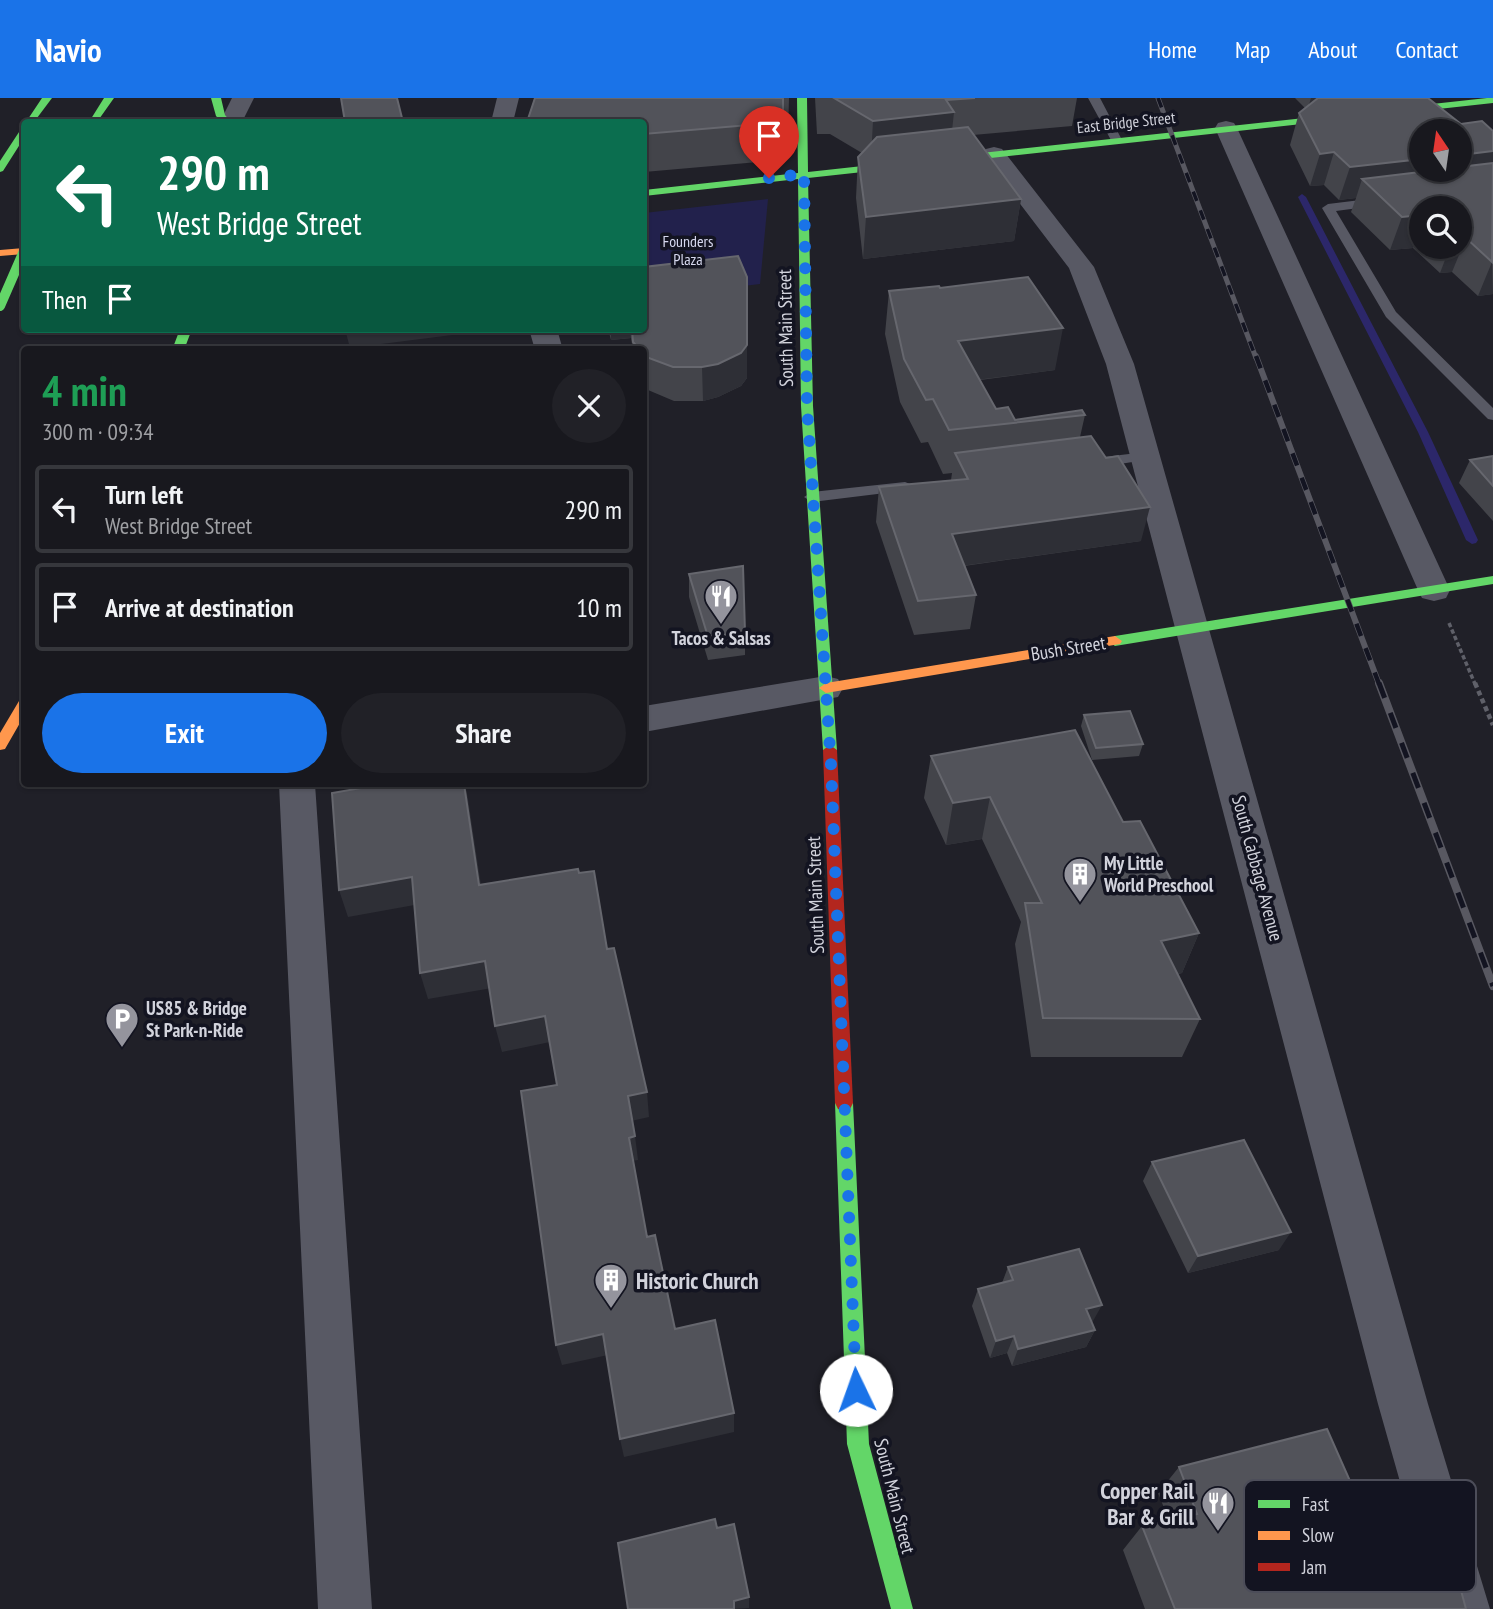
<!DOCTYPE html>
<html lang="en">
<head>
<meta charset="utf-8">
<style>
	body { margin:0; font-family:"PT Sans Narrow",sans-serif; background:#212127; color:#f1f3f6; height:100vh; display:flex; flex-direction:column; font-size:26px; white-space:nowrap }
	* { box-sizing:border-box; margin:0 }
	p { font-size:23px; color:#9fa0a4 }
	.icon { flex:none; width:38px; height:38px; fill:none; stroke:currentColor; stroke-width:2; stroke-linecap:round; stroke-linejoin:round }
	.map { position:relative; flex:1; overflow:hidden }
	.panel { position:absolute; left:21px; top:248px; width:626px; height:441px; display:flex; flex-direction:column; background:#18181e; border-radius:7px; box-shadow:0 2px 5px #0004,0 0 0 2px #36373c }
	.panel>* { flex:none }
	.hud { position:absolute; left:21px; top:21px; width:626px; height:214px; border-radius:7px; box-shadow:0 2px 5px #0004,0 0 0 2px #36373c; background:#0b6e4f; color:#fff; overflow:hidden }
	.needle { width:46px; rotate:347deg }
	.buttons { position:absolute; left:1409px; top:21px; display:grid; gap:14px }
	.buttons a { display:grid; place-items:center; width:63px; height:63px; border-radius:50%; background:#18181e; box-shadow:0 2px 5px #0004,0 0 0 2px #36373c; font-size:35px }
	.pin { position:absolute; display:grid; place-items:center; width:60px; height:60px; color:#fff; margin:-72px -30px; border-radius:50% 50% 50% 0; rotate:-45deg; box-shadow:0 0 7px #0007 }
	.pin .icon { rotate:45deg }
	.me { position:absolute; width:77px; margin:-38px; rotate:357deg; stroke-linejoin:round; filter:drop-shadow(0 0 5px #0008) }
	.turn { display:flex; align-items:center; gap:24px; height:147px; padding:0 21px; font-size:32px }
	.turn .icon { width:91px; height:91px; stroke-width:2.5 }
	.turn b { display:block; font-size:49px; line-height:60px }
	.then { display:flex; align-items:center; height:66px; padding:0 21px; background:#0003; gap:14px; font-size:26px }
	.round { display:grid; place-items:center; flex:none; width:74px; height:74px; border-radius:37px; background:#212127 }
	.summary { display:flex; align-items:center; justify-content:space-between; height:119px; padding:0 21px }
	h1 { font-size:42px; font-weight:700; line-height:52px; color:#1e9e55 }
	.action { display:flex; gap:14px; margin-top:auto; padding:14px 21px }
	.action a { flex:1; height:80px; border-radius:42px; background:#1a73e8; color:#fff; font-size:28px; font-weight:700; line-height:80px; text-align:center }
	.action a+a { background:#212127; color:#f1f3f6 }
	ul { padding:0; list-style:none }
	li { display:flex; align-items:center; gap:21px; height:88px; margin:0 14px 10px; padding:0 7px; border:4px solid #36373c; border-radius:7px }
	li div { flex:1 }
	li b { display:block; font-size:26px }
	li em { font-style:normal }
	header { display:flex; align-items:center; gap:42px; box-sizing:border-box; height:98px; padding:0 35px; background:#1a73e8; color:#fff }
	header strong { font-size:33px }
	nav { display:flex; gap:38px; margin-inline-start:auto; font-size:24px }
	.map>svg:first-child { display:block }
	.green { fill:#22214c }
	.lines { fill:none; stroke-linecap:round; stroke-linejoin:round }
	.stream { fill:#2c276a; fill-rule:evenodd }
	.path-far1 { stroke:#5f6069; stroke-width:3.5; stroke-dasharray:4.5 2.5; stroke-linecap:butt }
	.path { stroke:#5f6069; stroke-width:4.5; stroke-dasharray:5 3.5; stroke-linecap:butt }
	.lane { fill:#585964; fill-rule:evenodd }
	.street { fill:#585964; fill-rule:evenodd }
	.fast { fill:#63d668; fill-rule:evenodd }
	.slow { fill:#ff974d; fill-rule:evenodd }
	.jam { fill:#b3261e; fill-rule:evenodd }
	.rail-far2-casing { stroke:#585861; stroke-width:5 }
	.rail-far1-casing { stroke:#585861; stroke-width:6 }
	.rail-casing { stroke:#585861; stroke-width:8 }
	.rail-far2 { stroke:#131421; stroke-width:3.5; stroke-dasharray:10; stroke-linecap:butt }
	.rail-far1 { stroke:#131421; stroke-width:4.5; stroke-dasharray:13; stroke-linecap:butt }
	.rail { stroke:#131421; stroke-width:5; stroke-dasharray:16; stroke-linecap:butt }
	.fast-bridge { stroke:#63d668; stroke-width:10 }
	.wall { fill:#43444a; fill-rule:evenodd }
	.shaded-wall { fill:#2e2f36 }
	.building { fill:#52535a; stroke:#66676e; stroke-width:2 }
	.route { stroke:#1a73e8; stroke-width:12; stroke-dasharray:0 21.6 }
	.labels { text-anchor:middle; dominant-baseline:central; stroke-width:7; stroke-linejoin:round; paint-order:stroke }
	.far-street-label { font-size:16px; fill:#d2d3dc; stroke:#131421 }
	.far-park-label { font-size:16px; fill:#d6d8ee; stroke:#131421 }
	.street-label { font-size:19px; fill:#d2d3dc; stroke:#131421 }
	.poi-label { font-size:19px; font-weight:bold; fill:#d2d3dc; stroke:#131421; text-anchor:start }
	.near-poi-label { font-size:23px; font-weight:bold; fill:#d2d3dc; stroke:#131421; text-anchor:start }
	.key { fill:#131421; stroke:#4c4d59; stroke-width:2 }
	.key-label { font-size:19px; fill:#d2d3dc }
</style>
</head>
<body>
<header>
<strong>Navio</strong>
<nav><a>Home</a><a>Map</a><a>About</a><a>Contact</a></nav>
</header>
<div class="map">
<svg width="1493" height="1511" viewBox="0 0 1493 1511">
	<rect width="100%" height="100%" fill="#202028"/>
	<path class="green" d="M768,101L760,186L644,200V115Z"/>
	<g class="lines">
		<path class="stream" d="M1302,96L1306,99L1428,334L1478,442L1476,445L1472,446L1466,442L1418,334L1298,99Z"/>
		<path class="path-far1" d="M1449,525L1475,586"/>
		<path class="path" d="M1475,585L1493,627"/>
		<path class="lane" d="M1088,0H1100L1122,42L1120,44H1112Z
			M1377,100L1383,104L1381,107L1336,113L1396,214L1493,310V322L1488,321L1386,219L1322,110L1328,106Z
			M1146,354L1153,358L1151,361L1095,370L1088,365L1095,360Z
			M905,384L910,386L913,389L910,392L812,404L804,399L812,394Z"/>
		<path class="street" d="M232,0H254L242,24H220Z
			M497,0H519L513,24H491Z
			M1226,23L1234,25L1237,30L1450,492L1446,500L1434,503L1422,500L1418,492L1215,30L1218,25Z
			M994,49L1002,51L1094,169L1134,266L1428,1306L1490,1511H1436L1378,1306L1106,266L1069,170L982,56L986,51Z
			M529,231H557L563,252H535Z
			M826,578L838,581L843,590L838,599L644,634V608Z
			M279,686H315L372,1511H318Z"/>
		<path class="fast" d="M42,0H52L34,24H26Z
			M104,0H114L97,24H89Z
			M211,0H221L225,17L231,24H222L216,18Z
			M797,0H807L808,74L1487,0H1493V5L808,80L813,308L837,652L830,657L823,652L801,308L798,81L644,98V92L798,75Z
			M24,30V40L3,73L0,74V63L21,31Z
			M180,231H192L184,252H172Z
			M1493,478V486L1115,548L1108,543L1115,538Z
			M844,997L850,999L853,1005L869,1346L913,1511H891L847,1346L835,1005L838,999Z"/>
		<path class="slow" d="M24,150V156L0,158V152Z
			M1115,538L1122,543L1120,546L826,595L819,590L826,585Z
			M24,602V618L5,651L0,652V635L19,603Z"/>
		<path class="jam" d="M830,647L837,652L853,1005L850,1011L844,1013L838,1011L835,1005L823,652Z"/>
		<defs>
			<path id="rail-far2" d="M1158,0L1256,260"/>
			<path id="rail-far1" d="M1256,258L1379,586"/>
			<path id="rail" d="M1379,585L1493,888"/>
		</defs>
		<use href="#rail-far2" class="rail-far2-casing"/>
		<use href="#rail-far1" class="rail-far1-casing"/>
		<use href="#rail" class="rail-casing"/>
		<use href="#rail-far2" class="rail-far2"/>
		<use href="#rail-far1" class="rail-far1"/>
		<use href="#rail" class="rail"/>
		<path class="fast-bridge" d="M0,208L24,153"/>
	</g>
	<path class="wall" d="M535,0H789L788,36L783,35L782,62L644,74V24Z
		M815,0H1077L1072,28L973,37L1021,101L1014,143L863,161L856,100L858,59L862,55L830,36H817Z
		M1295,0H1428L1461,26L1493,33V196L1478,198L1452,174L1440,175L1413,150L1390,152L1351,114L1356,100L1339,102L1324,87L1310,88L1290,47L1299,15L1305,10ZM1421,110H1460V149H1421Z
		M940,190L1055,272L980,282L996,311L1015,322L1085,317L1080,339L1141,443L964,468L976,497L970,531L914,537L876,424L879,389L951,382L952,375L943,376L928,344L921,345L900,304L885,236L889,193Z
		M608,231H644L747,280L741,288L718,299L703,303H674L648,292L644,287V252H633L631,240L611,242Z
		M1493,358V423L1459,385L1470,362Z
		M689,476L745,534V557L708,562L689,499Z
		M1084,617L1143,646L1139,658L1092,662L1081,628Z
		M931,658L1123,724L1199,835L1182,875L1178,876L1200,921L1182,959H1031L1015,846L1021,824L982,741L946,747L924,700Z
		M1152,1064L1279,1152L1188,1175L1143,1083Z
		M1008,1169L1093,1223L1091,1224L1095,1232L1086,1249L1012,1268L1007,1255L990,1260L972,1208L978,1191L1002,1185Z
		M1179,1369L1373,1435L1466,1511H1145L1123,1452L1142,1428L1169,1422L1158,1395Z"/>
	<path class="shaded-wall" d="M1311,0H1386L1307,13Z
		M954,14L950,52L871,60L873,23Z
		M1493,53V84L1362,81L1356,100L1339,102L1350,69L1421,61V72H1460V57Z
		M1334,54L1324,87L1310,88L1320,56Z
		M1021,101L1014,143L863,161L866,119Z
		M1421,117V129L1413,150L1390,152L1402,119Z
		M1466,140L1452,174L1440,175L1450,149H1460V141Z
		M1492,164L1493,196L1478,198Z
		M747,179V280L741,288L718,299L703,303L702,269Z
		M1063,230L1055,272L952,285L958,243Z
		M345,231H451L452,237L350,250Z
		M611,231H630L631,240L611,242Z
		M1150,409L1141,443L947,470L952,436Z
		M464,686H465L468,701L485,814L479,787Z
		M990,699L982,741L946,747L953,705Z
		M412,779L420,806L348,819L339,792Z
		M1199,835L1182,875L1146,883L1161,843Z
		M485,863L492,890L428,901L420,875Z
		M545,918L550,944L502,954L495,928Z
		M647,994L649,1019L631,1023L628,998Z
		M635,1038L638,1062L632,1063L629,1040Z
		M1291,1134L1279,1152L1188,1175L1198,1158Z
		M1102,1207L1093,1223L1078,1228L1086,1211Z
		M1095,1232L1086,1249L1012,1268L1018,1251Z
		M603,1236L608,1257L562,1267L556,1247Z
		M1014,1238L1007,1255L990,1260L996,1243Z
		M734,1315V1334L624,1359L620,1341Z
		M749,1499V1510L734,1511V1503Z"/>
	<path class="building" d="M341,0H397L403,24H345Z
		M535,0H783V24L644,36V24H527Z
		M834,0H975L946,2L954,14L873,23Z
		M1318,0H1428L1461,26L1482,23L1493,33V53L1460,57V33H1421V61L1350,69L1334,54L1320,56L1299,15Z
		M968,29L1021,101L866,119L858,59L877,39Z
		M1493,65L1492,164L1466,140L1460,141V110H1421V117L1402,119L1362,81L1437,72H1460V69Z
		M738,158L747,179V247L741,255L718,266L702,269H673L646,259L644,257V252H640L633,244L632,231H644V169Z
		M1028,179L1063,230L958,243L996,311L1008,309L1015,322L1082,312L1085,317L949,332L933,301L926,302L904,261L889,193L939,188L940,190Z
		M1091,338L1106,360L1118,358L1150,409L952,436L976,497L918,503L879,389L968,381L955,355Z
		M1493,358V388L1470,362Z
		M743,468L745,534L708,539L689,476Z
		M1130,613L1143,646L1096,650L1084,617Z
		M1075,632L1123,724L1140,723L1199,835L1161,843L1200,921L1043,920L1025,805H1042L990,699L953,705L931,658Z
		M384,686H464L479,787L578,771L579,775L594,773L607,851L614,850L647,994L628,998L635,1038L629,1040L647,1139L655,1137L675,1231L715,1222L734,1315L620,1341L603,1236L556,1247L521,993L557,987L545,918L495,928L485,863L420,875L412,779L339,792L332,695Z
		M1244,1042L1291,1134L1198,1158L1152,1064Z
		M1079,1151L1102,1207L1086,1211L1095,1232L1018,1251L1014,1238L996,1243L978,1191L1013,1182L1008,1169Z
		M1327,1331L1373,1435L1441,1418L1466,1511H1175L1142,1428L1197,1416L1179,1369Z
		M715,1421L717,1430L734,1426L749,1499L734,1503V1511H628L618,1445Z"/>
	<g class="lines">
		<path class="route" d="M769,80L804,76L807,308L831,667L856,1292"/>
	</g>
	<defs>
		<symbol id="restaurant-pin" viewBox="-11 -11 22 30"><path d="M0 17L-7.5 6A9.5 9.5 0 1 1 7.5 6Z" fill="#94949d" stroke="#131421"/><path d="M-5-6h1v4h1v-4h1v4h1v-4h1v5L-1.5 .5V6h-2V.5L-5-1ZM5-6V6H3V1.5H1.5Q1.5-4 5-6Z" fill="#fff"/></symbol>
		<symbol id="building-pin" viewBox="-11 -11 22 30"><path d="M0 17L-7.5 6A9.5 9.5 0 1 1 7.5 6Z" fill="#94949d" stroke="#131421"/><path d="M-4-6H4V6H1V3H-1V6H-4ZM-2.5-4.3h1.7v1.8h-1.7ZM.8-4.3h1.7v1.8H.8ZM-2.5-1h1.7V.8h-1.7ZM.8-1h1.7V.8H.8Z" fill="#fff"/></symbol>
		<symbol id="parking-pin" viewBox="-11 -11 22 30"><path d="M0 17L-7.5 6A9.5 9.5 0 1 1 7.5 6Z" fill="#94949d" stroke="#131421"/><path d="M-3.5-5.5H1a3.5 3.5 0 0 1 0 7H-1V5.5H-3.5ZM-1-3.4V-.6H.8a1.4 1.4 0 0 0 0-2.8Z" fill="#fff"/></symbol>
	</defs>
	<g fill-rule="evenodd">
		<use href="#restaurant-pin" x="702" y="479" width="38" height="52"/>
		<use href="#building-pin" x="1061" y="757" width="38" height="52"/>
		<use href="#parking-pin" x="103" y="902" width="38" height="52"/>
		<use href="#building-pin" x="592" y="1163" width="38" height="52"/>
		<use href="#restaurant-pin" x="1199" y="1386" width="38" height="52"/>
	</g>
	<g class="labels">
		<g class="far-street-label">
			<text transform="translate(1126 24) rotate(-6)">East Bridge Street</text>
		</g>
		<g class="far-park-label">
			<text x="688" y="143">Founders<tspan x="688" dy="18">Plaza</tspan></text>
		</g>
		<g class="street-label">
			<text transform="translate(785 230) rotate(-91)">South Main Street</text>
			<text transform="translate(1068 550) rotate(-9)">Bush Street</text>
			<text transform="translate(1258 770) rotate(75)">South Cabbage Avenue</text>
			<text transform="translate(815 797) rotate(-92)">South Main Street</text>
			<text transform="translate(895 1398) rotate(76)">South Main Street</text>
		</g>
		<g class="poi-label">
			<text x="721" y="540" text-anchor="middle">Tacos &amp; Salsas</text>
			<text x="1104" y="765">My Little<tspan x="1104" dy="22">World Preschool</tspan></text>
			<text x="146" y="910">US85 &amp; Bridge<tspan x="146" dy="22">St Park-n-Ride</tspan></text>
		</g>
		<g class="near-poi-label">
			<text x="636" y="1182">Historic Church</text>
			<text x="1194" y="1392" text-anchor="end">Copper Rail<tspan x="1194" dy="26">Bar &amp; Grill</tspan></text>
		</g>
	</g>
	<rect x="1244" y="1382" width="232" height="112" rx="10" class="key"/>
	<rect x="1258" y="1402" width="32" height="8" fill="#63d668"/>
	<rect x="1258" y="1433" width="32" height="9" fill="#ff974d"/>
	<rect x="1258" y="1465" width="32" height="8" fill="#b3261e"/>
	<g class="key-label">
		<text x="1302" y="1413">Fast</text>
		<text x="1302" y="1444">Slow</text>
		<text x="1302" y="1476">Jam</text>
	</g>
</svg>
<div class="buttons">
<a><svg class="needle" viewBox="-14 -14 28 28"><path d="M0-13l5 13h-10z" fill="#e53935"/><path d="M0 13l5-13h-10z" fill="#9fa0a4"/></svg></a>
<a><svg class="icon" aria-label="search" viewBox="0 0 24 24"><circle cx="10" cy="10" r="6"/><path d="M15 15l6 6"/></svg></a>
</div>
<div class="pin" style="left:769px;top:80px;background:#d93025"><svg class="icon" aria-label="arrive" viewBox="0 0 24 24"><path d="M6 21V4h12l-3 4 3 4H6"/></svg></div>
<svg class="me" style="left:856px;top:1292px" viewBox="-20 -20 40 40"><circle r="19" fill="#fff"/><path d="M0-13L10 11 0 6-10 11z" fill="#1a73e8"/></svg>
<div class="hud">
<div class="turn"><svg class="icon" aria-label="left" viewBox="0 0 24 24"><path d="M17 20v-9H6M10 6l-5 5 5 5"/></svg><div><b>290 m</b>West Bridge Street</div></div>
<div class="then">Then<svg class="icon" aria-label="arrive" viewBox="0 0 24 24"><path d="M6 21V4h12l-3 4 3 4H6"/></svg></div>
</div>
<section class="panel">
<div class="summary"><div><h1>4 min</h1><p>300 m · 09:34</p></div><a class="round"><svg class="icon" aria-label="close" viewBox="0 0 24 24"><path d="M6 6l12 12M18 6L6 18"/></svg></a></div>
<ul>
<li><svg class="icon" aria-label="left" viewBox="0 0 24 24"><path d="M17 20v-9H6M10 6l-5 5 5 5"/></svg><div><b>Turn left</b><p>West Bridge Street</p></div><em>290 m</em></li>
<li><svg class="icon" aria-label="arrive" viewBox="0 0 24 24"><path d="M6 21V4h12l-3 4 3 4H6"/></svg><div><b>Arrive at destination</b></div><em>10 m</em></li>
</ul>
<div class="action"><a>Exit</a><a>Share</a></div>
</section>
</div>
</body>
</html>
